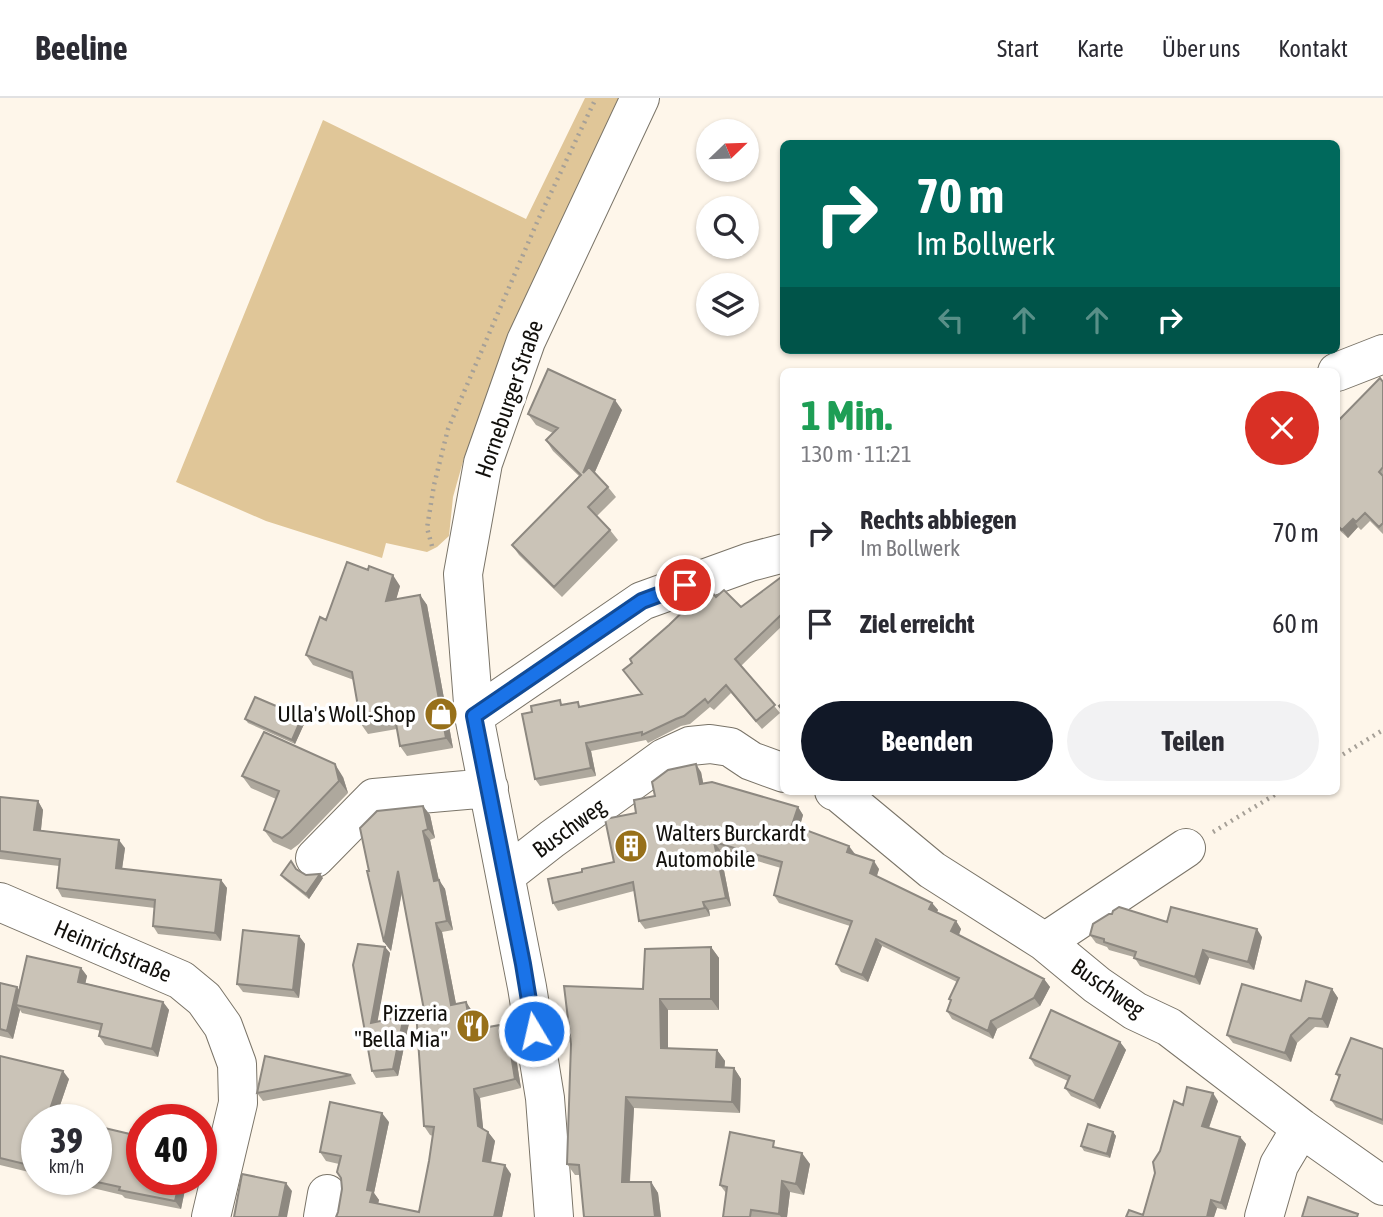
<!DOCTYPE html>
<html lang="de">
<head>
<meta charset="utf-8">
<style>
	body { margin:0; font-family:"Asap Condensed",sans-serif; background:#f2f2f3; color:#2b2b33; height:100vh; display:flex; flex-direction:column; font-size:26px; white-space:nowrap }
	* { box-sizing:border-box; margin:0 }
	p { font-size:23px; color:#7c7c81 }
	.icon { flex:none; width:38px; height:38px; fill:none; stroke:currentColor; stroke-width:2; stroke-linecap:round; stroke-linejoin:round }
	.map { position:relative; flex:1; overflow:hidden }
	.panel { position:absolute; left:780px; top:270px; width:560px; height:427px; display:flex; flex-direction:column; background:#fff; border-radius:10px; box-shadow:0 2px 5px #0004 }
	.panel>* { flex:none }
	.hud { position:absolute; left:780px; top:42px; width:560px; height:214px; border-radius:10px; box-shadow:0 2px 5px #0004; background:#00695c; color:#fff; overflow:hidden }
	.needle { width:46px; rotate:67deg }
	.tools { position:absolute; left:696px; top:21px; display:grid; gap:14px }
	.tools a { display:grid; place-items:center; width:63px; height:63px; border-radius:50%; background:#fff; box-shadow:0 2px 5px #0004; font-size:35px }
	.speed { position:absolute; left:21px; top:1006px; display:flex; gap:14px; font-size:35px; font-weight:700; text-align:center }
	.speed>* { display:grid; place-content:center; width:91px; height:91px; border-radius:50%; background:#fff; box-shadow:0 2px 5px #0004; line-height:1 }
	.speed small { font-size:18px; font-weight:400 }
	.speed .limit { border:10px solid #d22; background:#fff; color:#111 }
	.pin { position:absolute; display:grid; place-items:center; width:60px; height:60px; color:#fff; margin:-30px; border:4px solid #fff; border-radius:50%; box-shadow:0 2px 7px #0007 }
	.me { position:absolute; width:77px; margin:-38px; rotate:351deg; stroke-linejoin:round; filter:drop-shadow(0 0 5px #0008) }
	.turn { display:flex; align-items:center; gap:24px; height:147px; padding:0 21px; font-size:32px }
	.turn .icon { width:91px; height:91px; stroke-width:2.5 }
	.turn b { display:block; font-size:49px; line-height:60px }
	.lanes { display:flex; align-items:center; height:66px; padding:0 21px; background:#0003; justify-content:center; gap:35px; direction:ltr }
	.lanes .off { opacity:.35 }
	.round { display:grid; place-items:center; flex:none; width:74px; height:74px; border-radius:37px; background:#f2f2f3 }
	.summary { display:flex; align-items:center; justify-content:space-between; height:119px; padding:0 21px }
	h1 { font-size:42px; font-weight:700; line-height:52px; color:#1e9e55 }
	.primary-button { display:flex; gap:14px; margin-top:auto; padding:14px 21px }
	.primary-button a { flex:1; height:80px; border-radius:42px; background:#111827; color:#fff; font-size:28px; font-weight:700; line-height:80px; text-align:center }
	.primary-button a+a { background:#f2f2f3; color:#2b2b33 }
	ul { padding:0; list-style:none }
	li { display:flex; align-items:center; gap:21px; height:91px; padding:0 21px }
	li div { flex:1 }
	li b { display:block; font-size:26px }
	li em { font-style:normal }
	header { display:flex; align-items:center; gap:42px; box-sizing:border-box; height:98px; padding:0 35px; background:#fff; border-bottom:2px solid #e1e1e2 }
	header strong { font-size:33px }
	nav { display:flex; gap:38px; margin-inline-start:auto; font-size:24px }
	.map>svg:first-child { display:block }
	.green { fill:#e0c698 }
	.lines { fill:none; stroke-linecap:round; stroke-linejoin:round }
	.minor-casing { stroke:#7a7468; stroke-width:40 }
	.path { stroke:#a6a097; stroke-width:4.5; stroke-dasharray:2 5; stroke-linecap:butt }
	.minor { stroke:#fff; stroke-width:38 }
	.wall { fill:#aea89d }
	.shaded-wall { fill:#8d8880 }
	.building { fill:#cac3b7; stroke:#8d8880; stroke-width:2 }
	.route-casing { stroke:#114b97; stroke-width:18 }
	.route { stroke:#1a73e8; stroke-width:12 }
	.labels { text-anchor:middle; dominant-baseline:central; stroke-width:7; stroke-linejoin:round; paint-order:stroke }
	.street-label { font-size:23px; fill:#12100c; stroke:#fff }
	.poi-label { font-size:23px; fill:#12100c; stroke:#fff; text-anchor:end }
</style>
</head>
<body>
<header>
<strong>Beeline</strong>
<nav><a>Start</a><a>Karte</a><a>Über uns</a><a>Kontakt</a></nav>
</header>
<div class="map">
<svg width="1383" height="1119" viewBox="0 0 1383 1119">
	<rect width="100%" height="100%" fill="#fef6ea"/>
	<path class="green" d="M585,0H634L515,231L464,360L453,399L449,438L437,449L427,454L386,445L382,460L266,423L176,384L323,22L526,121Z"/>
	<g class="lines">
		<defs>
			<path id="minor" d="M1337,274L1383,256
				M474,618L642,503L750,464L784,455
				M834,693L838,694L932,772L1045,844L1097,887L1135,913L1169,929L1301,1030L1383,1088
				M315,760L374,700L489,690
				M506,777L552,741L664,660L690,648L710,646L730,649L751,663L784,675
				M0,804L181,882L204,901L223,928L237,966L238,1005L211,1119
				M1045,844L1186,750
				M323,1119L327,1096
				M554,1119L545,1000L527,889L474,618L463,476L483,365L526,243L640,0
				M1264,1119L1279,1067L1301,1030"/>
		</defs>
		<use href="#minor" class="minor-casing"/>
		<path class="path" d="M432,448L427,430L434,387L448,331L538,122L596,0
			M1337,660L1383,632
			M1213,734L1281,693"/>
		<use href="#minor" class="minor"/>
	</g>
	<path class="wall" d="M1383,284V436L1370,423L1361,432L1358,429L1348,440L1337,430V324Z
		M622,312L595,374L608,389L616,399L597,418L610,432L618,442L562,499L519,457L512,447L579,378L553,353L546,342L553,335L536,327L528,316Z
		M784,477V526L741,568L780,615L762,631L731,595L714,612L710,609L690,626L681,628L648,645L646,642L591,653L596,678L540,688L535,681L563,607L581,608L642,596L623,572L716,499L741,509Z
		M400,488L396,501L420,497L427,507L453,650L407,658L400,648L397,631L368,636L361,626L354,582L313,567L306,557L326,522Z
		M245,621L305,624L295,646L248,625Z
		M701,674L703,685L798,709L803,717L799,730L855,756L879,771L877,778L932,805L938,812L937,814L956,823L961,831L959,837L1044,881L1050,889L1040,908L997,931L993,941L952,921L947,913L951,903L949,901L957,884L882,848L868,884L841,874L836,866L850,828L779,805L774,797L781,770L720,752L731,808L709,812L710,818L645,831L639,823L634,793L558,813L553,805L582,774L614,764L636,715L655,698Z
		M242,678L343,679L348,695L299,746L291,752L273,744L264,732L276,701L251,690Z
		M0,699L38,703L43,712L41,732L125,750L122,771L221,782L227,790L221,843L158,836L153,828L155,810L62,799L57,790L59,768L0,761Z
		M423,708L430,717L435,740L430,742L439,782L445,791L453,832L442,834L456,906L466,904L472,913L476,931L512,935L521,990L480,1000L483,1031L488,1034L495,1043L491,1065L511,1076L502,1119L338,1114L342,1091L339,1066L326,1063L320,1054L389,1024L374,1095L379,1102L378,1106L419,1114L429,1063L433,1038L430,1037L424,1028V912L402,794L391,853L384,844L369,773Z
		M297,771L306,777L323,780L309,801L284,781L281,777Z
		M1167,824L1262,839L1254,872L1209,860L1200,887L1140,868L1134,859L1109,852L1107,849L1096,845L1090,837Z
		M299,838L305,846L299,900L243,894L237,886Z
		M385,849L390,855L377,924L404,918L409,925L398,978L376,980L372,973L353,867Z
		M711,849L719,860V912H668V950L717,952L725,963L724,969L734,970L741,981L740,1015L634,1010L630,1084H651L658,1095L661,1119H584L580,1077H575L567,1066L643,891Z
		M81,870L87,878L85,885L163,904L169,912L158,959L105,947L99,938L101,933L22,915L20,912L13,941L0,938V885L19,892Z
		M1332,891L1338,900L1328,930L1315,929L1297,945L1291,964L1233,945L1227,937L1301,903Z
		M1120,944L1126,952L1100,1011L1071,998L1065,990L1068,983L1035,968L1030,960Z
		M1383,951V1027L1336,1009L1331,1002L1339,980L1336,976Z
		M0,958L69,981L56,1019L37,1022V1076L0,1067Z
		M351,977L356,986L263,1003L257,995Z
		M1218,1003L1209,1030L1240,1039L1246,1046L1226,1112L1217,1110L1214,1119H1126L1143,1117L1155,1075L1183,1007Z
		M1113,1034L1116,1038L1110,1060L1084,1053L1081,1048Z
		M779,1050L810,1066L804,1097L790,1094L787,1119H723L726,1095L720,1087Z
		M59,1082H187L181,1111L125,1100L122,1097Z"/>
	<path class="shaded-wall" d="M615,302L622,312L590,385L583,375Z
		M1353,421L1358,429L1348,440L1342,432Z
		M393,477L400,488L393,513L386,503Z
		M420,497L427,507L453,650L446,640Z
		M302,619L305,624L295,646L292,642Z
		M586,645L591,653L596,678L591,670Z
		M335,666L343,679L348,695L339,683Z
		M696,666L701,674L705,694L700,686Z
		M38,703L43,712L40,740L34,732Z
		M423,708L430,717L435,740L428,731Z
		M798,709L803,717L798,735L792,727Z
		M423,733L430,742L441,792L434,783Z
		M119,742L125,750L121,778L116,770Z
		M714,744L720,752L731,808L726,800Z
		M849,748L855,756L852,762L847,754Z
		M874,763L879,771L875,783L870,775Z
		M398,773L404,782L391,853L384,844Z
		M320,776L323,780L309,801L306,796Z
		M221,782L227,790L221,843L215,835Z
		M439,782L445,791L453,832L447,823Z
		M703,804L709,812L710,818L705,810Z
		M932,805L938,812L935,818L929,811Z
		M956,823L961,831L957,841L951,833Z
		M436,825L442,834L458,916L451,907Z
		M1257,831L1262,839L1254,872L1248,864Z
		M299,838L305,846L299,900L293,892Z
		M876,841L882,848L868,884L862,877Z
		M385,849L390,855L376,932L371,925Z
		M711,849L719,860V912L711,901Z
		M1203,852L1209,860L1200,887L1195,879Z
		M81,870L87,878L84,892L78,884Z
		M1044,881L1050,889L1040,908L1034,900Z
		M17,889L23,897L16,907L20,912L13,941L7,933Z
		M1332,891L1338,900L1328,930L1322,921Z
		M660,901L668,912V961L661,950Z
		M163,904L169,912L158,959L152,951Z
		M466,904L472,913L478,941L471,932Z
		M404,918L409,925L398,978L393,971Z
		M991,923L997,931L993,941L988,933Z
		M506,926L512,935L521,990L515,981Z
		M1291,937L1297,945L1291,964L1285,955Z
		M1120,944L1126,952L1100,1011L1094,1003Z
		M717,952L725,963L724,980L716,969Z
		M734,970L741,981L740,1015L732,1004Z
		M63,973L69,981L55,1022L48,1017Z
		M474,991L480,1000L484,1038L478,1028Z
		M1213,995L1218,1003L1207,1035L1202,1028Z
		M626,999L634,1010L629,1094L622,1084Z
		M382,1015L389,1024L374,1095L379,1102L376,1113L370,1104L367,1092Z
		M488,1034L495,1043L489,1072L483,1063Z
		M1113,1034L1116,1038L1110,1060L1107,1056Z
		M1240,1039L1246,1046L1226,1112L1221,1105Z
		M802,1055L810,1066L804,1097L796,1086Z
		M505,1067L511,1076L502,1119H494Z
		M180,1082H187L181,1111L175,1103Z
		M782,1083L790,1094L787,1119H781L779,1116Z
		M651,1084L658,1095L661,1119H655Z
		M286,1085L292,1093L287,1119H279Z
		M1211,1102L1217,1110L1214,1119H1207Z"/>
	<path class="building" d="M548,271L615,302L583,375L589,369L608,389L588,409L610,432L554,489L512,447L581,377L546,342L558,330L528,316Z
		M1380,280L1383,284V369L1379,374L1383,378V425L1379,429L1365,415L1356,424L1353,421L1342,432L1337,427V324Z
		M347,464L368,472L369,468L393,477L386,503L420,497L446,640L400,648L395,620L361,626L352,574L306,557L320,519L326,522Z
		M784,477V514L735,561L775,607L756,623L726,587L708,605L705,601L684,618L676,621L642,637V634L586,645L591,670L535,681L522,616L532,614L531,608L560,602L561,607L578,604L579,609L642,596L623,572L632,565L630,561L669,527L702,495L710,492L716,499L724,492L741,509Z
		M255,599L302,619L292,642L245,621Z
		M784,604V614L779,608Z
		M264,634L335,666L339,683L290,734L282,740L264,732L279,693L242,678Z
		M696,666L700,686L712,684L798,709L792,727L849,748L847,754L874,763L870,775L932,805L929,811L956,823L951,833L1044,881L1034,900L991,923L988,933L947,913L951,902L949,901L959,880L876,841L862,877L836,866L852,823L774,797L782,764L714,744L726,800L703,804L705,810L639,823L633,784L553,805L548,781L582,774V771L614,764L605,721L636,715L634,702L655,698L652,684L668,672Z
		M0,699L38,703L34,732L119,742L116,770L221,782L215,835L153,828L155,802L57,790L60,761L0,753Z
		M423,708L428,731L423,733L434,783L439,782L447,823L436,825L451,907L466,904L471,932L506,926L515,981L474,991L478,1028L488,1034L483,1063L505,1067L494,1119H336L338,1114L342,1091L341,1080L337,1074L341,1058L320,1054L330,1004L382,1015L367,1092L373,1093L370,1104L419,1114L429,1063L434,1029L424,1028L416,913L424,912L398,773L384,844L367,773H369L360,730L377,713Z
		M291,763L296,771L306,777L320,776L306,796L281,777Z
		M1119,809L1167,824L1171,809L1257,831L1248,864L1203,852L1195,879L1134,860L1136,854L1104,844V841L1090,837L1093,826L1109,816H1112L1113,813Z
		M243,832L299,838L293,892L237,886Z
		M358,846L385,849L371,925L404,918L393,971L372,973L353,867Z
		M711,849V901H660L661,950L717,952L716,969L734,970L732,1004L626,999L622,1084H651L655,1119H584L579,1067L567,1066L571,946L564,888L643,891L645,851Z
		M27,858L81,870L78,884L163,904L152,951L99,938L102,926L16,907Z
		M1306,883L1332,891L1322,921L1309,920L1291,937L1285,955L1227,937L1242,886L1301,903Z
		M0,885L17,889L7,933L0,931Z
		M1051,912L1120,944L1094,1003L1065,990L1070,978L1030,960Z
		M1351,940L1383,951V1022L1331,1002L1340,977L1336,976Z
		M0,958L63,973L48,1017L70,1022H37V1069L0,1060Z
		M265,958L351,977L257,995Z
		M1187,989L1213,995L1202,1028L1240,1039L1221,1105L1211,1102L1207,1119H1126L1129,1112L1143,1117L1155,1075L1153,1064L1160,1053L1174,1003L1183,1007Z
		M1088,1026L1113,1034L1107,1056L1081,1048Z
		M96,1028L130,1036L131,1032L142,1034V1082H180L175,1103L119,1092L120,1089L88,1082H96Z
		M730,1034L774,1043L773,1049L802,1055L796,1086L782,1083L779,1116L751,1112L750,1119H723L727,1089L720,1087Z
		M242,1076L286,1085L279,1119H234Z
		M1308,1099L1358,1116L1357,1119H1302Z"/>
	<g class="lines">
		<defs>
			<path id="route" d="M534,933L523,866L474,618L642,503L685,487"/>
		</defs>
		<use href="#route" class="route-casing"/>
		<use href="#route" class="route"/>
	</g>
	<defs>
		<symbol id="shop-disc" viewBox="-11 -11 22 22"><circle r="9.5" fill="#97701a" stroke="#fff"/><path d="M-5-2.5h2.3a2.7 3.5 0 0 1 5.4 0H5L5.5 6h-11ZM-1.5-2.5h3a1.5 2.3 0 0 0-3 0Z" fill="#fff"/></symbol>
		<symbol id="building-disc" viewBox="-11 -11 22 22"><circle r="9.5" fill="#97701a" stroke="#fff"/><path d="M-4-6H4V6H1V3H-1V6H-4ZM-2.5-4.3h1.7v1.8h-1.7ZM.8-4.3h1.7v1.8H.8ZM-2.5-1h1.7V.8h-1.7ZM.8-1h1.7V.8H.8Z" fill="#fff"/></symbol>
		<symbol id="restaurant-disc" viewBox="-11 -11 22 22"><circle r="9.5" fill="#97701a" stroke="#fff"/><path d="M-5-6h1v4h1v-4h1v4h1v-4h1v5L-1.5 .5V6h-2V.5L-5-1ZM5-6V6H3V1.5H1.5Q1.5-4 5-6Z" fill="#fff"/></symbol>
	</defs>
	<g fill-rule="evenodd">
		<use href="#shop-disc" x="422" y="597" width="38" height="38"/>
		<use href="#building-disc" x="612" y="729" width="38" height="38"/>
		<use href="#restaurant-disc" x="454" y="909" width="38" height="38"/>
	</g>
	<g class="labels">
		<g class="street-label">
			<text transform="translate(509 301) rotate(-71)">Horneburger Straße</text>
			<text transform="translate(569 730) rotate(-36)">Buschweg</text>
			<text transform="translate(113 853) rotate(23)">Heinrichstraße</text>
			<text transform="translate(1108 890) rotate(35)">Buschweg</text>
		</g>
		<g class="poi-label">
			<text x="416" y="616">Ulla's Woll-Shop</text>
			<text x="656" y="735" text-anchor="start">Walters Burckardt<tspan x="656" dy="26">Automobile</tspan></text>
			<text x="448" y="915">Pizzeria<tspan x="448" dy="26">"Bella Mia"</tspan></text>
		</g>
	</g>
</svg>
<div class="tools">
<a><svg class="needle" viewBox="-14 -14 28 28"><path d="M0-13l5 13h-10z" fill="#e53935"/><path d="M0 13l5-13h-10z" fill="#7c7c81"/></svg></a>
<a><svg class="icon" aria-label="search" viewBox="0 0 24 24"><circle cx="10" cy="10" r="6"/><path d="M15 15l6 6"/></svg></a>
<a><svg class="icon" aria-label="layers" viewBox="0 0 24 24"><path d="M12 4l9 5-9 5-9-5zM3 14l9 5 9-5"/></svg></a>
</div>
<div class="speed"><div>39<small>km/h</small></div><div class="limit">40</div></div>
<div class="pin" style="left:685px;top:487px;background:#d93025"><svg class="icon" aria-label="arrive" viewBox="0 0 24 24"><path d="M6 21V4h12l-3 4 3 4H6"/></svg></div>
<svg class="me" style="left:534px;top:933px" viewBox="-20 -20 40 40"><circle r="17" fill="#1a73e8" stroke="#fff" stroke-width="3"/><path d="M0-11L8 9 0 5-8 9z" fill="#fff"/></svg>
<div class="hud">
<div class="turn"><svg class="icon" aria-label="right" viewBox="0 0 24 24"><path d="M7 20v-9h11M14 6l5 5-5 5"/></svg><div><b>70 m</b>Im Bollwerk</div></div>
<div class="lanes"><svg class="icon off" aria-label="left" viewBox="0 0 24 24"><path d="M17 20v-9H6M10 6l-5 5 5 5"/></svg><svg class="icon off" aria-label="ahead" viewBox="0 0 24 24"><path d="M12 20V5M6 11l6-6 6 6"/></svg><svg class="icon off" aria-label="ahead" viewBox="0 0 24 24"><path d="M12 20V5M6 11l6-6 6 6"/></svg><svg class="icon" aria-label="right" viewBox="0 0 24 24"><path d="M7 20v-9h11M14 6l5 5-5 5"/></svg></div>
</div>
<section class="panel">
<div class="summary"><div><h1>1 Min.</h1><p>130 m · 11:21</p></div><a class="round" style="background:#d93025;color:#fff"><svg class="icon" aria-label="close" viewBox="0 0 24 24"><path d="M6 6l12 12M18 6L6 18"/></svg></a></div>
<ul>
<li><svg class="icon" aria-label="right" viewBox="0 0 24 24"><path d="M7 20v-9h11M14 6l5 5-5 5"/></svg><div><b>Rechts abbiegen</b><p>Im Bollwerk</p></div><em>70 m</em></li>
<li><svg class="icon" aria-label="arrive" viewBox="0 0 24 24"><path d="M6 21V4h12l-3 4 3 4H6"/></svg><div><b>Ziel erreicht</b></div><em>60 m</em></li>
</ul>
<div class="primary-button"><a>Beenden</a><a>Teilen</a></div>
</section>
</div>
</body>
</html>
